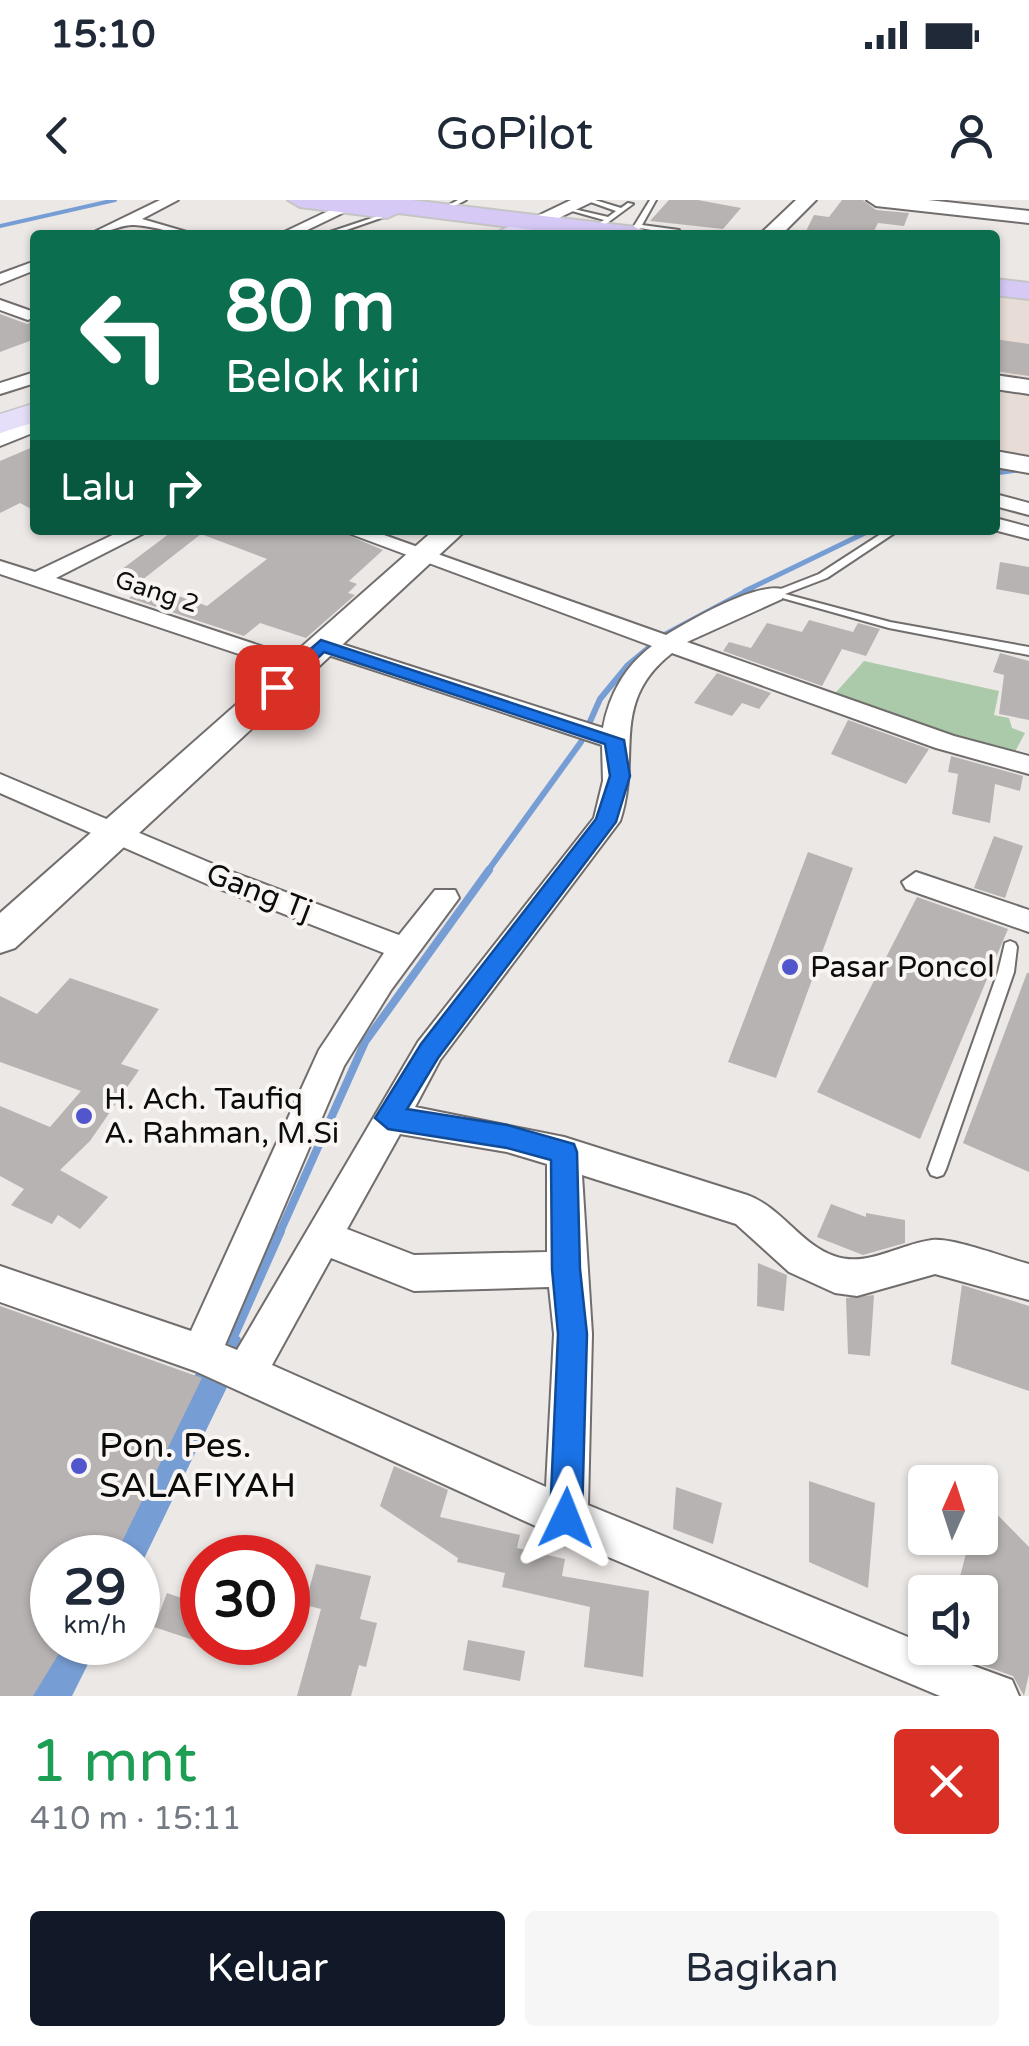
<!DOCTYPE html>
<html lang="id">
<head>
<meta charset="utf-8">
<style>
	body { margin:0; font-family:"Varela Round",sans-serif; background:#f6f6f7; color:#1f2937; height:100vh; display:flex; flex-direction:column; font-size:38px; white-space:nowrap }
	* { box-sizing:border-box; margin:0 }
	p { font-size:32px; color:#747a83 }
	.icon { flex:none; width:55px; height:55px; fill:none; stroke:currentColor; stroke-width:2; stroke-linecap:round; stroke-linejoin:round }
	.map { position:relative; height:1496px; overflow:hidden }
	.details { display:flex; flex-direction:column; background:#fff; flex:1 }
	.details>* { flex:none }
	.guide { position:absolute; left:30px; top:30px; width:970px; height:305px; border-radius:10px; box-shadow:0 2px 8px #0004; background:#0b6e4f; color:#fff; overflow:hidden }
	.needle { width:65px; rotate:3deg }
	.tools { position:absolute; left:908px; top:1265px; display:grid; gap:20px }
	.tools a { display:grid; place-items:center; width:90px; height:90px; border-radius:10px; background:#fff; box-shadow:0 2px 8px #0004; font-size:50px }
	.speed { position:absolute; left:30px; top:1335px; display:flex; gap:20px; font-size:50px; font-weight:700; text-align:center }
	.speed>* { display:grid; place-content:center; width:130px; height:130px; border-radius:50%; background:#fff; box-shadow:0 2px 8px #0004; line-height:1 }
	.speed small { font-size:25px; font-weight:400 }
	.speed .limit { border:15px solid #d22; background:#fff; color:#111 }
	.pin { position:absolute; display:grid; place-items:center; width:85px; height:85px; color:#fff; margin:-42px; border-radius:20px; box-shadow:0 5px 15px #0006 }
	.me { position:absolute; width:110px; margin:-55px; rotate:2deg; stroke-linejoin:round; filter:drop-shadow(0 0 8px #0008) }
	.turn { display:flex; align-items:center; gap:35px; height:210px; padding:0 30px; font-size:45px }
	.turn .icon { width:130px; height:130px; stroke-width:2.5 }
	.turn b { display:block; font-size:70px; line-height:85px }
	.then { display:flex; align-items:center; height:95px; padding:0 30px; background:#0003; gap:20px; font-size:38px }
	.round { display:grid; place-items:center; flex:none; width:105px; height:105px; border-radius:10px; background:#f6f6f7 }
	.summary { display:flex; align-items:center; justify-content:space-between; height:170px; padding:0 30px }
	h1 { font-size:60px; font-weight:600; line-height:75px; color:#1e9e55 }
	.button { display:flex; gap:20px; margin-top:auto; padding:20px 30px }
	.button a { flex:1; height:115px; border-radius:10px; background:#111827; color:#fff; font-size:40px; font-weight:600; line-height:115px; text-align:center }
	.button a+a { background:#f6f6f7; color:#1f2937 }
	.status { display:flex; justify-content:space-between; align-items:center; height:70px; padding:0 50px; background:#fff; direction:ltr }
	.status svg { height:28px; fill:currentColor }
	header { display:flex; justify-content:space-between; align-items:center; height:130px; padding:0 30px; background:#fff; font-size:45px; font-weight:600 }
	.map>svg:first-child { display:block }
	.built { fill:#e7dcd6 }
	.green { fill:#abcaaa }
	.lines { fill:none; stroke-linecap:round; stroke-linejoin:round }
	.stream-far4 { stroke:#779ed4; stroke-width:4 }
	.stream-far3 { stroke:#779ed4; stroke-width:5 }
	.stream-far2 { stroke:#779ed4; stroke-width:6 }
	.stream-far1 { stroke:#779ed4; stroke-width:8 }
	.stream { stroke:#779ed4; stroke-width:10 }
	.canal { fill:#779ed4; fill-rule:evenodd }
	.building { fill:#b7b3b2 }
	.lane-casing { stroke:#716d6c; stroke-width:4 }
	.street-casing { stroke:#716d6c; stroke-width:4 }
	.secondary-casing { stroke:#716d6c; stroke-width:4 }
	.primary-casing { stroke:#c5c5c5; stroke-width:3 }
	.highway-casing { stroke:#c5c5c5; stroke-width:4 }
	.lane { fill:#fff; fill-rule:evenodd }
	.street { fill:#fff; fill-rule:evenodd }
	.secondary { fill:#fff; fill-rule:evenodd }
	.primary { fill:#e6dffa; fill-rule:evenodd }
	.highway { fill:#d6c9f6; fill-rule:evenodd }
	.route { fill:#1a73e8; stroke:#114b97; stroke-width:2.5 }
	.poi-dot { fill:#5256cc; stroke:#f9f5f3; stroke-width:4 }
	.labels { text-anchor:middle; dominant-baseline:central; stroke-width:8; stroke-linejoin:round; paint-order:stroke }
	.far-street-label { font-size:25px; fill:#0d0c0c; stroke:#f9f5f3 }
	.street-label { font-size:30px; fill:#0d0c0c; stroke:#f9f5f3 }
	.poi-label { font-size:30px; fill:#0d0c0c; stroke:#f9f5f3; text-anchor:start }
	.near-poi-label { font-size:35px; fill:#0d0c0c; stroke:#f9f5f3; text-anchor:start }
</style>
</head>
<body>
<div class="status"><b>15:10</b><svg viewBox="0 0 49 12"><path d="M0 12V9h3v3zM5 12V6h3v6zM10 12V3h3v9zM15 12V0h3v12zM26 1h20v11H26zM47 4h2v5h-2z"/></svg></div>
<header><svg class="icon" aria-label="back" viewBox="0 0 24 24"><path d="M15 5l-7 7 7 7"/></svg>GoPilot<svg class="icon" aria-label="person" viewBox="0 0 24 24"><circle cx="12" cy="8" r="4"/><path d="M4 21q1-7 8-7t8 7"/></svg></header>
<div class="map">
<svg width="1029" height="1496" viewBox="0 0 1029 1496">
	<rect width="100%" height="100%" fill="#ece8e6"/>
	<path class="built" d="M995,90L1029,95V184L995,178Z
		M995,186L1029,191V257L995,256Z"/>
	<path class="green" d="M864,461L999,491L994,515L1009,518L1012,528L1025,533L1010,561L829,500Z"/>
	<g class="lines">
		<path class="stream-far4" d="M0,26L115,0"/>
		<path class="stream-far3" d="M995,273L1018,270L1029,262
			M745,391L871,330"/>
		<path class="stream-far2" d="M487,672L581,542L600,499L628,465L663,436L751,389"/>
		<path class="stream-far1" d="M279,1034L365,842L489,670"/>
		<path class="stream" d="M227,1150L280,1031"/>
		<path class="canal" d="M227,1132L240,1137L245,1150L138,1371V1358H103L214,1137Z
			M55,1442H99L72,1496H28Z"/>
	</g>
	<path class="building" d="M669,0H698L741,8L723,29L650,21Z
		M842,0H863L876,10L909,13L904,26L878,23L872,35H804L814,15L829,17Z
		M0,114L27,124L35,120V139L0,152Z
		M995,139L1029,144V176L995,171Z
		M35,246V311L20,303L0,313V261Z
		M174,330H336L383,350L349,381L357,384L348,393L355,395L306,438L260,423L244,436L129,398L147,385L207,406L267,359L201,334L137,384L113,376Z
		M1000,362L1029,367V395L996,389Z
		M809,420L853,432L858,423L880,429L866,456L842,449L822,486L723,451L729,442L751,448L767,423L802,432Z
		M1000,453L1029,461V520L999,514L1004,475L993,472Z
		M717,473L771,493L759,509L742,503L732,516L694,503Z
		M848,520L929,549L906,584L831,554Z
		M951,556L1023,576L1020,591L995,584L990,623L952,614L958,574L948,572Z
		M994,636L1023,646L1005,698L974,688Z
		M808,652L853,668L776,878L728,862Z
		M917,697L1008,729L920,939L817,892Z
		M1027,773H1029V972L963,943Z
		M70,778L159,809L121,864L139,870L90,941L60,970L108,997L80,1029L58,1015L52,1024L11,1005L24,989L0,976V906L50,927L81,891L0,862V796L37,814Z
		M831,1004L866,1017V1013L905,1020V1043L863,1055L817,1037Z
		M758,1063L787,1075L784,1111L757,1106Z
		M962,1085L1029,1106V1191L951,1164Z
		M874,1095L870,1156L848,1154L846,1098Z
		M0,1106L202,1178L114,1358H52V1442H66L33,1496H0Z
		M394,1266L448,1290L440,1317L520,1335L517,1348L565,1359L562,1376L649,1391L643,1477L584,1467L590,1407L502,1387L505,1373L457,1362L458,1358L380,1306Z
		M809,1281L875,1303L868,1388L809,1362Z
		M676,1287L722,1303L713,1344L673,1329Z
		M980,1297L1029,1347V1474L1024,1496L1013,1476L934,1448H980V1392H956L970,1338H980Z
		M316,1364L371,1376L360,1419L377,1423L366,1467L359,1465L351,1496H297L321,1409L305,1405Z
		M167,1393L202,1405L193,1440L154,1427Z
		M468,1440L525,1451L520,1481L463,1470Z"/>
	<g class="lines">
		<defs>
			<path id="lane" d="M458,0H466L443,12L438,11Z
				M585,0H595L621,8L628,3L633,4L595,32L593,29L604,20L565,9V7L608,17L616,11Z
				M650,0H656L642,25L679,30L680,35L640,28L637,32H633L634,26Z
				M393,11L398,12L332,35H321Z
				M887,330H899L827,378L785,394L890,422L1029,447V455L889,428L768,394L819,374Z
				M1010,741L1015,743L1017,747L1014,772L946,969L943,975L937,977L931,975L928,969L998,772L1005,743Z"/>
			<path id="street" d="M160,0H178L142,19L197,35C175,35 156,26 134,25C120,24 104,35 88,35Z
				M345,3L357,6L297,35H278Z
				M35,61V70L0,84V74Z
				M0,100L34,112L35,116L28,120L0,110Z
				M35,172V183L0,194V183Z
				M21,210L35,212V232L0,246V233L21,225Z
				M995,294L1029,303V315L995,306Z
				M995,318L1029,327V339L994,330Z
				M123,330H150L56,378L306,461V471H290L0,374V361L35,372Z
				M340,330H370L666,435C691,420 754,383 782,389V399L687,442L954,536L1029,556V574L936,548L672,453C608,503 642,556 620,621L440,860L415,907L564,937L747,995C781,1007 800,1044 834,1056C867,1068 900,1044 932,1040C955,1038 1005,1058 1029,1064V1100L935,1074L857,1096L835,1093L789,1072L736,1024L582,975L592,1134L588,1305L925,1444V1448L1012,1480L1019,1496H940L551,1333L195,1171L0,1102V1066L191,1131L319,850L384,753L207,684L0,593V574L227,670L399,735L435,690H455L459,698L391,790L344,866L225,1145L237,1150L418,842L594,618L603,581L602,545L313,450L309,445L313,440H329L603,528C609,495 625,466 652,446ZM400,934L507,952L547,964V1052L414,1055L347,1029ZM331,1058L414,1091L549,1087L554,1134L546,1287L272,1165Z
				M916,672L1029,710V732L906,689L902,682Z"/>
			<path id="secondary" d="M571,0H596L540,27L523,23Z
				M796,0H816L781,35H759Z
				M867,0H928L1029,11V23L876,6Z
				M995,175L1029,180V194L995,189Z
				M995,251L1029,257V273L995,267Z
				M434,330H466L15,748L0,753V713Z"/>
			<path id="primary" d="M533,16L544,23C529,37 509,35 490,35Z
				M35,203V222L0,233V214Z"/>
			<path id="highway" d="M288,0H411L635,27L648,35H573L398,13L387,18L300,7Z
				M995,79L1029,83V99L995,95Z"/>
		</defs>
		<use href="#lane" class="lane-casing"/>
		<use href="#street" class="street-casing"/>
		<use href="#secondary" class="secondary-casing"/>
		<use href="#primary" class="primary-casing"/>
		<use href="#highway" class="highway-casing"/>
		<use href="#lane" class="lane"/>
		<use href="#street" class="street"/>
		<use href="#secondary" class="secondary"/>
		<use href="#primary" class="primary"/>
		<use href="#highway" class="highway"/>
	</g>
	<path class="route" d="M321,440L624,540L630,576L616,622L438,858L407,909L507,925L574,944L577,952L580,1069L587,1134L582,1318L578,1329L566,1334L555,1329L550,1318L558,1134L552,1069L551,960L507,948L388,929L375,918L421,844L596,619L610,576L605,544L324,452L283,491H271V483Z"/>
	<g class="poi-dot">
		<circle cx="790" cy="767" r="10"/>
		<circle cx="84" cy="916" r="10"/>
		<circle cx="79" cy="1266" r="10"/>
	</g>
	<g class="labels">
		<g class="far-street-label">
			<text transform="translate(157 392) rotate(18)">Gang 2</text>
		</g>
		<g class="street-label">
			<text transform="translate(259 692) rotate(21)">Gang Tj</text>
		</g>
		<g class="poi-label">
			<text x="810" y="767">Pasar Poncol</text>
			<text x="104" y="899">H. Ach. Taufiq<tspan x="104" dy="34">A. Rahman, M.Si</tspan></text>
		</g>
		<g class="near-poi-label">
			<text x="99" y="1246">Pon. Pes.<tspan x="99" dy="40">SALAFIYAH</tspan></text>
		</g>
	</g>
</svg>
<div class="tools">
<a><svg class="needle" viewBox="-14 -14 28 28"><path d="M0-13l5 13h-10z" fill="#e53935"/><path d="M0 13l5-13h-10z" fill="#747a83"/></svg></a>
<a><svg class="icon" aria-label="sound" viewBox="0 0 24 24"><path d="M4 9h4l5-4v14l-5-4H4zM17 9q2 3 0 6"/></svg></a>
</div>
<div class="speed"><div>29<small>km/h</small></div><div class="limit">30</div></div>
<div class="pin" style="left:277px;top:487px;background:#d93025"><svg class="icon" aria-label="arrive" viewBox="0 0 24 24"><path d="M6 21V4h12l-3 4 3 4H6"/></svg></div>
<svg class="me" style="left:566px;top:1318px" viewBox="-20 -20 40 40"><path d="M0-17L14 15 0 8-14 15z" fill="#1a73e8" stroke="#fff" stroke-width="4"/></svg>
<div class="guide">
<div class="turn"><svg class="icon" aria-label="left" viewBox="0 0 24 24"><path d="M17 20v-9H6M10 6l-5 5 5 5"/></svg><div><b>80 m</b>Belok kiri</div></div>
<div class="then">Lalu<svg class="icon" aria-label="right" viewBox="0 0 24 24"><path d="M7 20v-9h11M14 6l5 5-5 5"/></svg></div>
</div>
</div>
<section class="details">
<div class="summary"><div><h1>1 mnt</h1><p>410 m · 15:11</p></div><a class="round" style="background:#d93025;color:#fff"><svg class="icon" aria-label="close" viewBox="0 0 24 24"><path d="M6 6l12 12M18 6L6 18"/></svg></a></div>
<div class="button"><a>Keluar</a><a>Bagikan</a></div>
</section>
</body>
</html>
